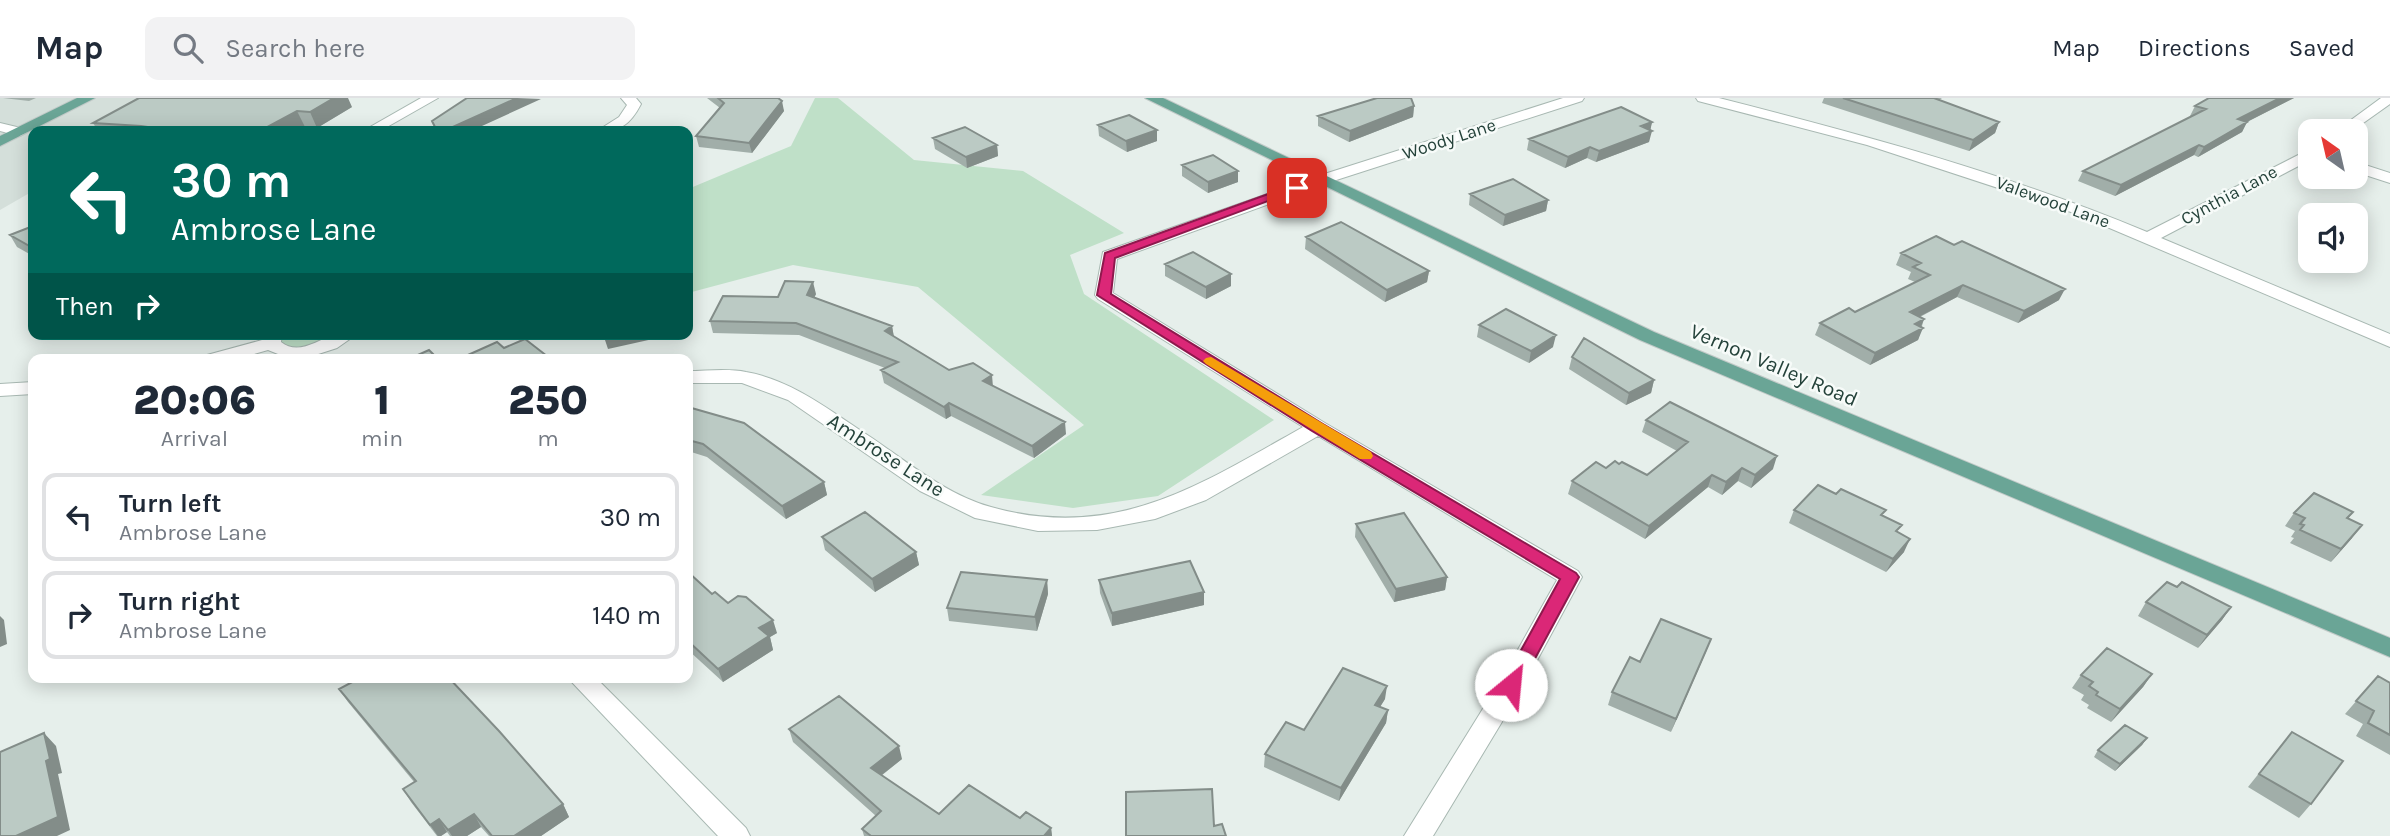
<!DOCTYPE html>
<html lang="en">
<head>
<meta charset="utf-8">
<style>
	body { margin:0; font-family:Karla,sans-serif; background:#f2f2f3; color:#1f2937; height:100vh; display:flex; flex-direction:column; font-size:26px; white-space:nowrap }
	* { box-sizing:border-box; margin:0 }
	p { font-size:23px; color:#747a83 }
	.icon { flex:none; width:38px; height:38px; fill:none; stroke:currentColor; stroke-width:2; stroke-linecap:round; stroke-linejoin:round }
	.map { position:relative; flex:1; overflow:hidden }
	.panel { position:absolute; left:28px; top:256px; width:665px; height:329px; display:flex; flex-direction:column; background:#fff; border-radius:14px; box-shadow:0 4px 18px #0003 }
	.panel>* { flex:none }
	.hud { position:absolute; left:28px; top:28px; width:665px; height:214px; border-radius:14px; box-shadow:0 4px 18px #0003; background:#00695c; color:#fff; overflow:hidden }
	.needle { width:46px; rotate:326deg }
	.controls { position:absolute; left:2298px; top:21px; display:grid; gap:14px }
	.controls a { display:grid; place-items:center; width:70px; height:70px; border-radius:14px; background:#fff; box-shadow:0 4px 18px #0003; font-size:35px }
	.pin { position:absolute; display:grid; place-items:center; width:60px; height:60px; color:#fff; margin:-30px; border-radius:14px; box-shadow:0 4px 10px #0006 }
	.me { position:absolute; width:77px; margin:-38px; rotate:28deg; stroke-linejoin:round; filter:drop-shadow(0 0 5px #0008) }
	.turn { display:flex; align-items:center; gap:24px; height:147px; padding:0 28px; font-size:32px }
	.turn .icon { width:91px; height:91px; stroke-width:2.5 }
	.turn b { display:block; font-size:49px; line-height:60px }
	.then { display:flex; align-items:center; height:66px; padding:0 28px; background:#0003; gap:14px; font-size:26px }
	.eta { display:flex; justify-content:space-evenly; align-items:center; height:119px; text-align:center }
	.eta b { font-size:42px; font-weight:800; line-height:49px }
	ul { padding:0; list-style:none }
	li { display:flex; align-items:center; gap:21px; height:88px; margin:0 14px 10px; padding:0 14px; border:4px solid #e0e1e3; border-radius:14px }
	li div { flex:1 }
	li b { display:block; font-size:26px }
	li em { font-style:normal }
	header { display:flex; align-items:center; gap:42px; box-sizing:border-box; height:98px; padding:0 35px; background:#fff; border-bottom:2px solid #e0e1e3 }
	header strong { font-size:33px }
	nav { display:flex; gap:38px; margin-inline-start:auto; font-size:24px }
	.search { width:490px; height:63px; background:#f2f2f3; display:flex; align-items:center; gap:18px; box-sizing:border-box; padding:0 24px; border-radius:14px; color:#747a83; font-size:26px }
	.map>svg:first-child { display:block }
	.built { fill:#d4dfda }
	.green { fill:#bfe0c8 }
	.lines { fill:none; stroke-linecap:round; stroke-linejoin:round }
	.minor-casing { stroke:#a8b8b2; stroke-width:2 }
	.major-casing { stroke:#c2cac8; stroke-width:2 }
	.minor { fill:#fff; fill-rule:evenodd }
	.major { fill:#6aa596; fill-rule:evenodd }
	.wall { fill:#a1aea9 }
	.shaded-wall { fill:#838d89 }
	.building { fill:#bbcac4; stroke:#838d89; stroke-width:2 }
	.route { fill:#db2777; stroke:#8e194d; stroke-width:2 }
	.slow { fill:#f59e0b }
	.labels { text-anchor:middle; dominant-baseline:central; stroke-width:5; stroke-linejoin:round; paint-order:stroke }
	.far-street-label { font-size:18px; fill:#24423a; stroke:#f7fbf9 }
	.street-label { font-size:21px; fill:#24423a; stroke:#f7fbf9 }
</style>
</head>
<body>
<header>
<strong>Map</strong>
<div class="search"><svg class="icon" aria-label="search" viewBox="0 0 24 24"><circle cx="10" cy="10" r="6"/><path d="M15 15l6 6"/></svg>Search here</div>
<nav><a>Map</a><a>Directions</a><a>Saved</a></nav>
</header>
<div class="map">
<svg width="2390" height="738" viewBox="0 0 2390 738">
	<rect width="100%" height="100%" fill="#e6efeb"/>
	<path class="built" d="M0,0H252L186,33H33V93L0,112Z"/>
	<path class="green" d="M815,0H838L914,62L1023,73L1124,135L1070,157L1084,196L1274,322L1158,398L1073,410L981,397L1084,327L918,189L793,167L688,195V91L791,48Z
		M280,236H341C323,243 295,259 279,242Z"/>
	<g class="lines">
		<defs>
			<path id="minor" d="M421,0H438L380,33H363Z
				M621,0H636L641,6C630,27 621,33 597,33L619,19L627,7Z
				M1563,0H1584L1582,3L1327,85L1117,161L1113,195L1325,325L1578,473L1582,479L1520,594L1433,738H1404L1502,580L1557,482L1318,338L1206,402L1155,421L1097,432L1038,433L975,420L920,393L788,302L742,285H688V273C707,273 728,270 746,274C793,282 833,315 872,340C907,364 949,398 991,409C1115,444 1200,387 1303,329L1098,201L1095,197L1103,154L1315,79Z
				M1696,0H1719C1864,37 2009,76 2147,134L2310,51V62L2161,140L2390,236V249L2074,115L1867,47L1698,3Z
				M2381,0H2390V6L2352,33H2336Z
				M0,25L25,31L27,34L20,38L0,33Z
				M2356,64L2390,75V85L2356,74Z
				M264,236H282L281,244C298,258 317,242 334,237C341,235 350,236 357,236L337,250L309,259L288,260L268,252L236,261H205L207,257L262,242Z
				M33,284V296L0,298V286Z
				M567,579H595L746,730L750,738H718Z"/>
			<path id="major" d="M77,0H95L0,48V38Z
				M1145,0H1163L1654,234L2390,540V559L1640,242Z"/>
		</defs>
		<use href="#minor" class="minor-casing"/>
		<use href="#major" class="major-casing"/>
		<use href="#minor" class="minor"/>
		<use href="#major" class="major"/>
	</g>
	<path class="wall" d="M3,0H36L29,3Z
		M707,0H778L784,13L752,55L699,49L696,38L720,10Z
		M1824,0H1942L1939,2L1999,24L1995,35L1969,53L1822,5Z
		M2209,0H2294L2247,24L2242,34L2198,59L2194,57L2115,98L2078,83L2083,73L2191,19L2190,18L2195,8Z
		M1414,8L1413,19L1349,44L1318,28V18Z
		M352,9L317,30L305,29L297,33H98L93,25Z
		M1652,24L1650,32L1649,44L1596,64L1587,60L1565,70L1527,52L1529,41Z
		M1098,27L1157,43L1127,54L1099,38Z
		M933,40L997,47L998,58L967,70L935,51Z
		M1182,67L1238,73V84L1208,95L1182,78Z
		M1470,96L1548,102L1546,113L1503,128L1469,107Z
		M33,128V158L17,149L10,137Z
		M1306,139L1429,173L1427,184L1385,204L1305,151Z
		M1901,155L2059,202L2018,225L1957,199L1920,219L1924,221L1918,242L1870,267L1815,237L1820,225L1855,214L1915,184L1908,181L1911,174L1896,167Z
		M1165,166L1231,188L1206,201L1165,178Z
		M816,196L814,199L892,228L894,239L949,272L993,288L1066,336L1034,360L951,318L946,321L884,285L881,272L885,270L799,237L713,235L710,223L778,199Z
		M1479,227L1553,249L1529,265L1477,239Z
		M1572,259L1654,282L1651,295L1626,307L1569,271Z
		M688,309L824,384L827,397L786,421L707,359L688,353Z
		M1646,322L1773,371L1751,390L1738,383L1722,397L1708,389L1645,441L1568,396L1572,383L1647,377L1677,353L1642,334Z
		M1794,412L1883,418L1898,434L1904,454L1886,474L1789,425Z
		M2353,414L2348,421L2352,440L2331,464L2290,445L2294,440L2291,439L2295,433L2285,428L2294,415Z
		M1356,426L1447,479L1445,492L1394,504L1355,439Z
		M822,439L916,454L919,467L875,494L825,452Z
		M688,474L712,496L777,535L770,539L773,552L723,584L688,552Z
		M1047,482L1048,496L1037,533L949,523L947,510Z
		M1099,482L1204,494V507L1112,528L1100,495Z
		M2177,489L2231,509L2222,522L2198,550L2138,518L2146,504Z
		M1711,541L1671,634L1608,607L1612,594L1640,564Z
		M2152,576L2143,589L2111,624L2087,610L2089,607L2081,602L2084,597L2072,590L2081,577Z
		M2378,578L2390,585V657L2356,638L2363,626L2345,616Z
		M339,591L563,706L569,719L541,738H489L481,729L467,738H450L447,734L441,738H437L411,704L403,691L414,684L348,604Z
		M1385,601L1380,609L1388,612L1386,625L1339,703L1264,669L1265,656L1304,632Z
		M789,631L902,661L881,678L939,716L1020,720L1051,730L1052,738H864L862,731L876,718L793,644Z
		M2292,634L2311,706L2299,720L2248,689Z
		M2147,640L2142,647L2115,673L2094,659L2098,652Z"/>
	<path class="shaded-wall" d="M334,0H348L352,9L317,30L310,14Z
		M517,0L541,1L471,33H444Z
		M2280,0H2294L2233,31L2238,21Z
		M782,3L784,13L752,55L749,45Z
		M1414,8L1413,19L1349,44L1350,33Z
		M297,13L305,29L297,33H260Z
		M1652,24L1650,34L1652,33L1649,44L1596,64L1599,53L1641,28Z
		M1999,24L1995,35L1969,53L1973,42Z
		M2247,24L2242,34L2198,59L2204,49Z
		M1157,32V43L1127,54L1126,43Z
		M997,47L998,58L967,70L966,59Z
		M2199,47L2194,57L2115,98L2121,87Z
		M1590,49L1587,60L1565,70L1568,59Z
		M1238,73V84L1208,95V84Z
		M1548,102L1546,113L1503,128L1505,117Z
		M1429,173L1427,184L1385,204L1387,192Z
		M1231,176V188L1206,201V189Z
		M813,184L816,196L810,209L807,197Z
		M1963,187L1957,199L1905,226L1910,214Z
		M2065,191L2059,202L2018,225L2024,213Z
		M1924,221L1920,231L1923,230L1918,242L1870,267L1875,255L1915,226Z
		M892,228L894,240L885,233Z
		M615,236H671V237L608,251L604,239Z
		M1556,237L1553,249L1529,265L1531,253Z
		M992,277L993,289L983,283Z
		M1654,282L1651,295L1626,307L1629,295Z
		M949,305L951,318L946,321L944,309Z
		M1065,324L1066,336L1034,360L1032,348Z
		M1777,358L1773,371L1751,390L1755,377Z
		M1742,370L1738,383L1722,397L1726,384Z
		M1712,377L1708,389L1645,441L1649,428Z
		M824,384L827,397L786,421L782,408Z
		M2362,427L2352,440L2331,464L2341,451Z
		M1910,441L1904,454L1886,474L1893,461Z
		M916,454L919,467L875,494L872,481Z
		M1447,479L1445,492L1394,504L1396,491Z
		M1047,482L1048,496L1037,533L1035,519Z
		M1204,494V507L1112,528V515Z
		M2231,509L2222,522L2198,550L2207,537Z
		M0,518L4,522L7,546L0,549Z
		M773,522L777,535L770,539L773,552L723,584L718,571L759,530Z
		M1711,541L1706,554L1671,634L1676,621Z
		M2152,576L2143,589L2111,624L2120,611Z
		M1387,588L1385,601L1373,620L1375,607Z
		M1388,612L1386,625L1339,703L1341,690Z
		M44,635L56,648L62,675L58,676L70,732L57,738H16L46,663Z
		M2147,640L2142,647L2115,673L2120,666Z
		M899,648L902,661L874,683L871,670Z
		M563,706L569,719L541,738H514Z
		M474,716L481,729L467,738H452L448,732Z
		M439,721L447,734L441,738H438L430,727Z
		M1051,730L1052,738H1044Z"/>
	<path class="building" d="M139,0H334L310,14L297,13L260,33H175L141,28L93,25Z
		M467,0H517L444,33H437L432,23Z
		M718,0H778L782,3L749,45L696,38L724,5Z
		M1377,0H1411L1414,8L1350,33L1318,18Z
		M1843,0H1934L1999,24L1973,42Z
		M2209,0H2280L2238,21L2247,24L2204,49L2199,47L2121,87L2083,73L2206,11L2195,8Z
		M1621,9L1652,24L1641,28L1652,33L1599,53L1590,49L1568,59L1529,41Z
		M1129,17L1157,32L1126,43L1098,27Z
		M965,29L997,47L966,59L933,40Z
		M1213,57L1238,73L1208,84L1182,67Z
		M1513,81L1548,102L1505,117L1470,96Z
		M1341,124L1429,173L1387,192L1306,139Z
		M33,128V150L10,137Z
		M1936,138L1954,147L1962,143L2065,191L2024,213L1963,187L1910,214L1924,221L1915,226L1923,230L1875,255L1820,225L1849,210L1855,214L1930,177L1913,169L1921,165L1901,155Z
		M1193,154L1231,176L1206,189L1165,166Z
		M785,183L813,184L807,197L892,228L885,233L949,272L973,265L992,277L983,283L1065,324L1032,348L949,305L944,309L881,272L898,264L796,225L710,223L723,198L778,199Z
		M1506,211L1556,237L1531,253L1479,227Z
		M1584,240L1654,282L1629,295L1572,259Z
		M525,241L547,258L541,261H459L497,244L504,250Z
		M429,252L438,261H409Z
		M1670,304L1777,358L1755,377L1742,370L1726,384L1712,377L1649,428L1572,383L1596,364L1606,370L1615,363L1619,366L1622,364L1647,377L1688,344L1646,322Z
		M688,309L744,325L824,384L782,408L703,346L688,342Z
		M1818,387L1836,396L1841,391L1886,412L1881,417L1902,427L1896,433L1910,441L1893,461L1794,412Z
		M2314,395L2353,414L2347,420L2362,427L2341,451L2300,432L2304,427L2300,426L2305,420L2294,415Z
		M865,414L916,454L872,481L822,439Z
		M1404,415L1447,479L1396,491L1356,426Z
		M1190,463L1204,494L1112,515L1099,482Z
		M688,474L712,496L715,494L728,505L738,498L746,499L773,522L759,530L769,538L718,571L688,543Z
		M961,474L1047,482L1035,519L947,510Z
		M2167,484L2177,489L2182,484L2231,509L2207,537L2146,504Z
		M1661,521L1711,541L1676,621L1612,594L1630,559L1640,564Z
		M2107,550L2152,576L2120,611L2096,597L2098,594L2089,588L2093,584L2081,577Z
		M1343,570L1387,588L1375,607L1388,612L1341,690L1265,656L1286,624L1304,632Z
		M2378,578L2390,585V637L2368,625L2374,613L2356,603Z
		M357,579H448L499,633L563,706L514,738H492L474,716L448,732L439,721L430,727L403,691L416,683L339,591L358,581Z
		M839,598L899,648L871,670L939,716L969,687L1020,720L1026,714L1051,730L1044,738H871L862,731L881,713L789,631Z
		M2125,627L2147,640L2120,666L2098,652Z
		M2292,634L2343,663L2311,706L2259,676Z
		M44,635L50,661L46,663L58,719L16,738H0V654Z
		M1212,691L1214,728L1222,726L1226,738H1126V694Z"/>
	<path class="route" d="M1293,87L1303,90L1115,160L1111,196L1323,326L1576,475L1579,479L1518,592L1511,595L1505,592L1502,587L1560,481L1312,333L1097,197L1105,155Z"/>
	<path class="slow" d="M1211,259L1371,354L1373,358L1371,361H1360L1206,266L1203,263L1206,260Z"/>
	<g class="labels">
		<g class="far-street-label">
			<text transform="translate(1449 41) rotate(-18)">Woody Lane</text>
			<text transform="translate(2229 97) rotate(-28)">Cynthia Lane</text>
			<text transform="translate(2053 104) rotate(20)">Valewood Lane</text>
		</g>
		<g class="street-label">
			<text transform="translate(1774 267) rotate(23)">Vernon Valley Road</text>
			<text transform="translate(886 357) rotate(33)">Ambrose Lane</text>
		</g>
	</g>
</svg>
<div class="controls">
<a><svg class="needle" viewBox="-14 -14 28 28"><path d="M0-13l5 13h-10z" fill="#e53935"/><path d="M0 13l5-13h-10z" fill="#747a83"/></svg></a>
<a><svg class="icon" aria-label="sound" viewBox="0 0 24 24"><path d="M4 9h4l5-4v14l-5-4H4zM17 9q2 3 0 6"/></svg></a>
</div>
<div class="pin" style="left:1297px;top:90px;background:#d93025"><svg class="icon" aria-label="arrive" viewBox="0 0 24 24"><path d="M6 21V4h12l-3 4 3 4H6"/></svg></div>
<svg class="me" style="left:1511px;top:587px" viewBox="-20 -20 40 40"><circle r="19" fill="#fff"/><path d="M0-13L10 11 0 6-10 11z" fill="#db2777"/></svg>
<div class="hud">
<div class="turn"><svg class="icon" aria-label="left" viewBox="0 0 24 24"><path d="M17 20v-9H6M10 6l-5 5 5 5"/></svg><div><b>30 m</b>Ambrose Lane</div></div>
<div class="then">Then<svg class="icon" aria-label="right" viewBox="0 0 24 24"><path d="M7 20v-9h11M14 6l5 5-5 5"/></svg></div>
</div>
<section class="panel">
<div class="eta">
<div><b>20:06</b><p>Arrival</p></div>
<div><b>1</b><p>min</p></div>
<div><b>250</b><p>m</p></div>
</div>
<ul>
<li><svg class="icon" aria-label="left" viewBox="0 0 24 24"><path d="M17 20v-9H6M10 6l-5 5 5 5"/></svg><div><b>Turn left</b><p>Ambrose Lane</p></div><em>30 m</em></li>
<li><svg class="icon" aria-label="right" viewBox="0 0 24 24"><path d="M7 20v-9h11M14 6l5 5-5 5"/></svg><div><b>Turn right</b><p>Ambrose Lane</p></div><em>140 m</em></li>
</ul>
</section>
</div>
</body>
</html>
